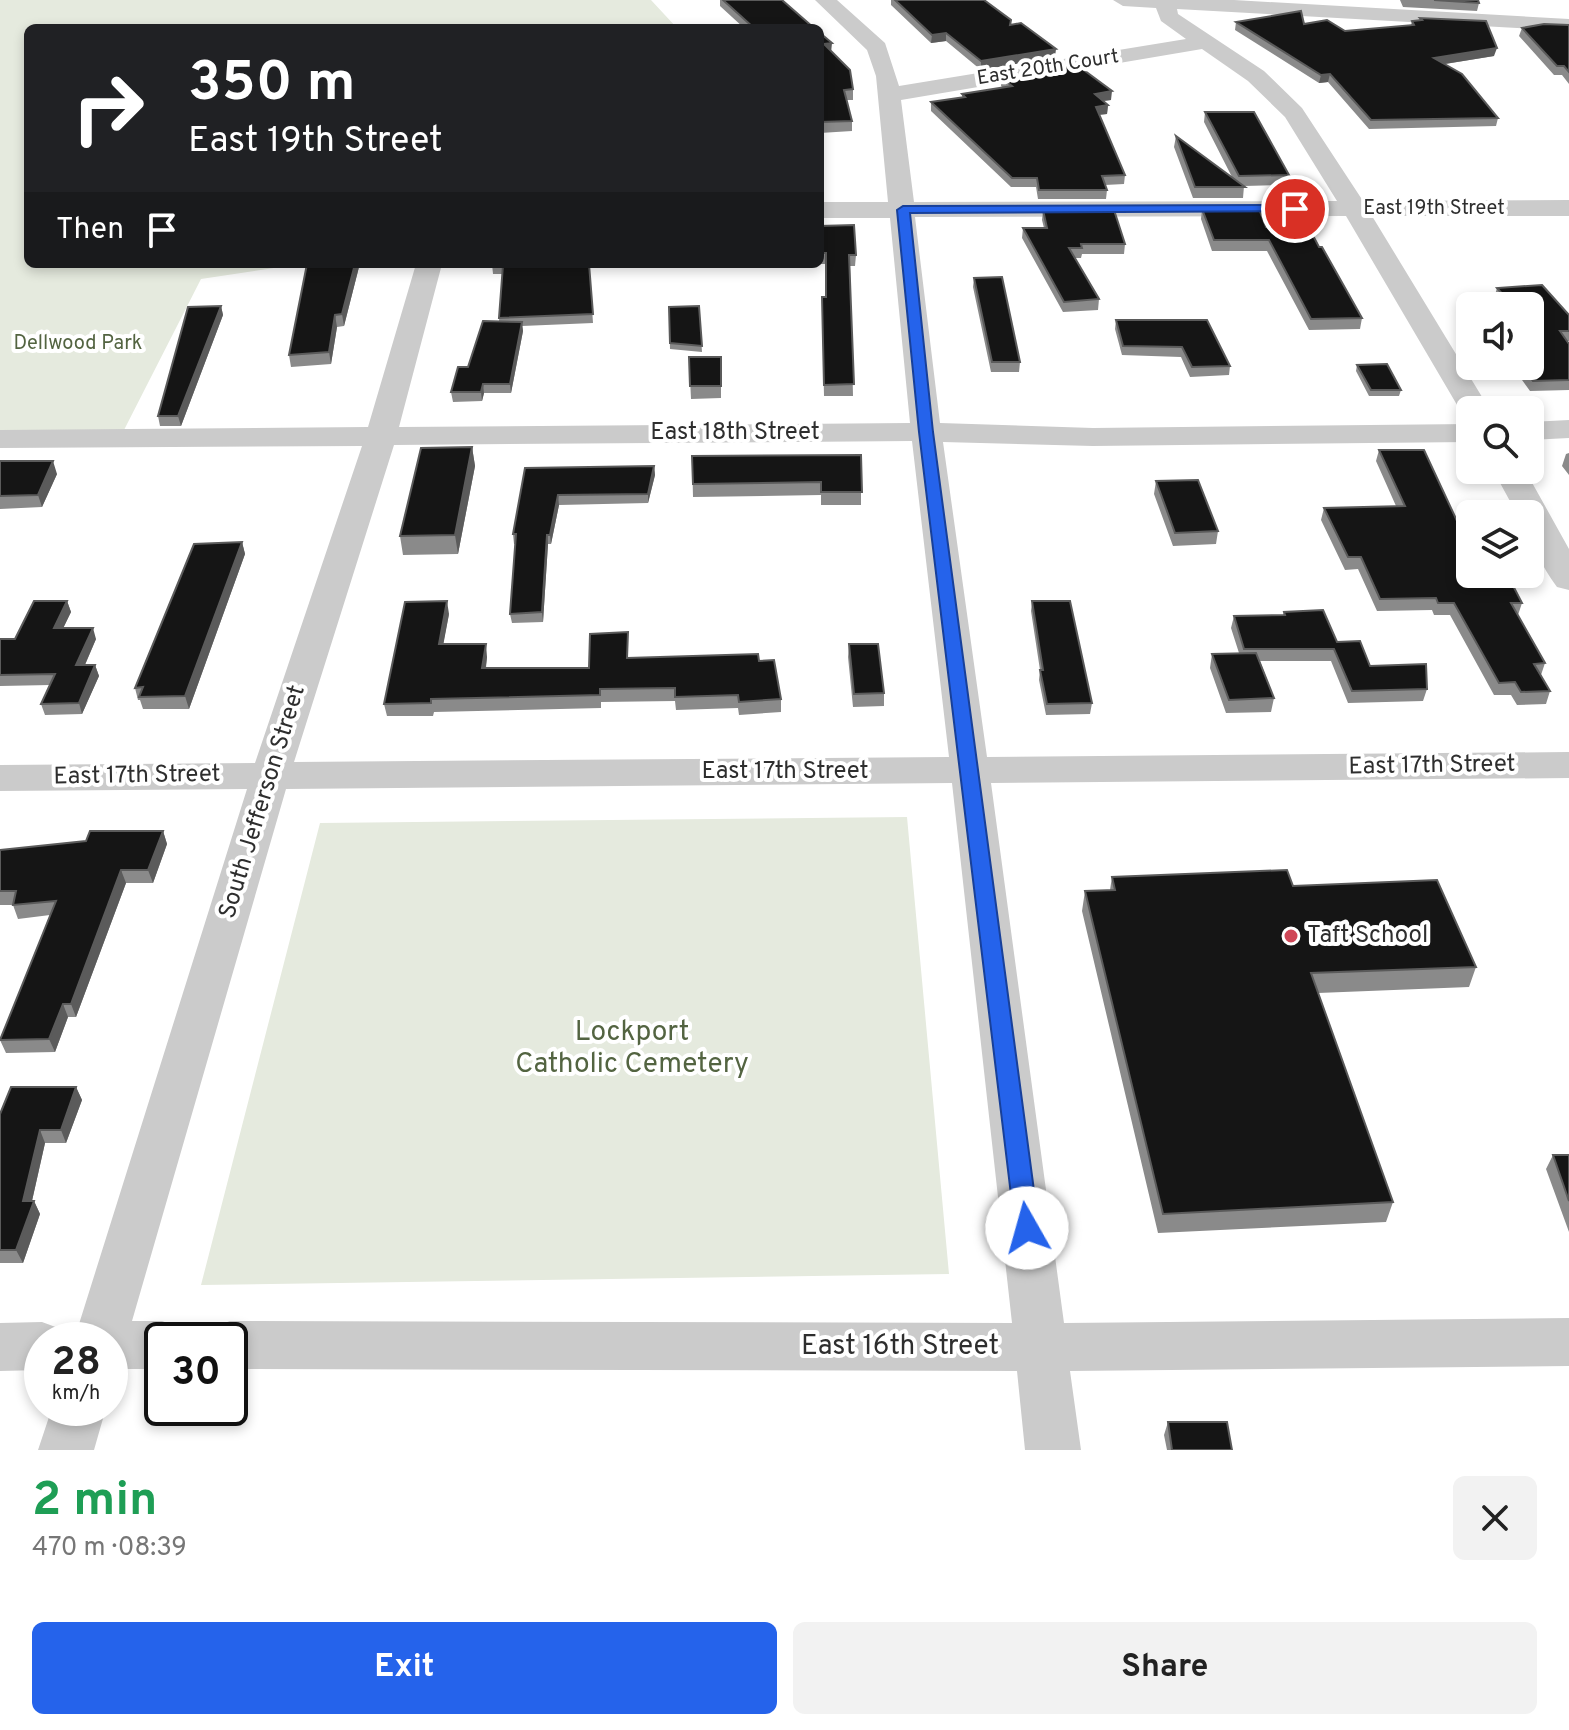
<!DOCTYPE html>
<html lang="en">
<head>
<meta charset="utf-8">
<style>
	body { margin:0; font-family:Overpass,sans-serif; background:#f2f2f2; color:#222; height:100vh; display:flex; flex-direction:column; font-size:30px; white-space:nowrap }
	* { box-sizing:border-box; margin:0 }
	p { font-size:26px; color:#767676 }
	.icon { flex:none; width:44px; height:44px; fill:none; stroke:currentColor; stroke-width:2; stroke-linecap:round; stroke-linejoin:round }
	.map { position:relative; height:1450px; overflow:hidden }
	.panel { display:flex; flex-direction:column; background:#fff; flex:1 }
	.panel>* { flex:none }
	.guide { position:absolute; left:24px; top:24px; width:800px; height:244px; border-radius:12px; box-shadow:0 4px 12px #0003; background:#202124; color:#fff; overflow:hidden }
	.controls { position:absolute; left:1456px; top:292px; display:grid; gap:16px }
	.controls a { display:grid; place-items:center; width:88px; height:88px; border-radius:12px; background:#fff; box-shadow:0 4px 12px #0003; font-size:40px }
	.speed { position:absolute; left:24px; top:1322px; display:flex; gap:16px; font-size:40px; font-weight:700; text-align:center }
	.speed>* { display:grid; place-content:center; width:104px; height:104px; border-radius:50%; background:#fff; box-shadow:0 4px 12px #0003; line-height:1 }
	.speed small { font-size:20px; font-weight:400 }
	.speed .limit { border:4px solid #111; border-radius:12px; background:#fff; color:#111 }
	.pin { position:absolute; display:grid; place-items:center; width:68px; height:68px; color:#fff; margin:-34px; border:4px solid #fff; border-radius:50%; box-shadow:0 2px 8px #0007 }
	.me { position:absolute; width:88px; margin:-44px; rotate:353deg; stroke-linejoin:round; filter:drop-shadow(0 0 6px #0008) }
	.turn { display:flex; align-items:center; gap:28px; height:168px; padding:0 32px; font-size:36px }
	.turn .icon { width:104px; height:104px; stroke-width:2.5 }
	.turn b { display:block; font-size:56px; line-height:68px }
	.then { display:flex; align-items:center; height:76px; padding:0 32px; background:#0003; gap:16px; font-size:30px }
	.round { display:grid; place-items:center; flex:none; width:84px; height:84px; border-radius:12px; background:#f2f2f2 }
	.summary { display:flex; align-items:center; justify-content:space-between; height:136px; padding:0 32px }
	h1 { font-size:48px; font-weight:700; line-height:60px; color:#1e9e55 }
	.cta { display:flex; gap:16px; margin-top:auto; padding:16px 32px }
	.cta a { flex:1; height:92px; border-radius:12px; background:#2563eb; color:#fff; font-size:32px; font-weight:700; line-height:92px; text-align:center }
	.cta a+a { background:#f2f2f2; color:#222 }
	.map>svg:first-child { display:block }
	.green { fill:#e5eade }
	.lines { fill:none; stroke-linecap:round; stroke-linejoin:round }
	.minor { fill:#cbcbcb; fill-rule:evenodd }
	.wall { fill:#8a8a8a }
	.shaded-wall { fill:#5b5b5b }
	.building { fill:#151515; stroke:#5b5b5b; stroke-width:2 }
	.route { fill:#2563eb; stroke:#184099; stroke-width:2 }
	.poi-dot { fill:#cf4757; stroke:#fff; stroke-width:3 }
	.labels { text-anchor:middle; dominant-baseline:central; stroke-width:8; stroke-linejoin:round; paint-order:stroke }
	.far-street-label { font-size:20px; fill:#2e2e2e; stroke:#fff }
	.far-park-label { font-size:20px; fill:#536441; stroke:#fff }
	.street-label { font-size:24px; fill:#2e2e2e; stroke:#fff }
	.poi-label { font-size:24px; fill:#2e2e2e; stroke:#fff; text-anchor:start }
	.near-park-label { font-size:28px; fill:#536441; stroke:#fff }
	.near-street-label { font-size:28px; fill:#2e2e2e; stroke:#fff }
</style>
</head>
<body>
<div class="map">
<svg width="1569" height="1450" viewBox="0 0 1569 1450">
	<rect width="100%" height="100%" fill="#fff"/>
	<path class="green" d="M0,0H651L677,28H28V264H300L201,279L124,430L0,431Z
		M907,817L949,1274L201,1285L320,823Z"/>
	<g class="lines">
		<path class="minor" d="M815,0H837L885,43L899,86L1186,39L1161,21L1156,8L1123,6L1113,0H1234L1569,19V31L1177,9L1178,14L1264,71L1302,108L1363,201L1569,200V216H1372L1490,410H1470V418L1460,410L1346,216L915,217L940,423L1093,428L1470,424V442L1093,446L943,442L987,757L1569,752V778L991,783L1064,1323L1569,1318V1366L1070,1371L1081,1450H1025L1017,1371L230,1369V1340H206L211,1328L230,1321L1012,1323L952,783L286,789L132,1321H162L181,1328L186,1340H162V1369H110V1340H74L247,789L0,791V765L255,763L362,446L0,448V430L368,427L416,264H442L399,427L910,423L890,218H820V202H888L876,76L867,50ZM1202,49L1248,81L1285,117L1337,201L914,202L901,100ZM912,441L949,757L294,762L394,445Z
			M1569,420V438L1530,440V422Z
			M1493,470H1525L1569,549V590L1557,587C1540,563 1530,544 1530,514H1517Z
			M42,1322L61,1329L66,1340H42V1370L0,1371V1323Z
			M52,1408H106L94,1450H38Z"/>
	</g>
	<path class="wall" d="M720,0H782L814,28H744L720,6Z
		M891,0H984L1010,25L1055,57L981,70L946,41L931,43L891,5Z
		M1400,0H1478L1479,3L1477,11L1403,7Z
		M1420,18L1494,56L1445,64L1498,118L1496,126L1369,129L1328,82L1319,83L1235,30L1236,22L1304,24L1345,31L1411,25L1412,21L1419,20Z
		M1569,25V84L1562,75H1554L1519,36L1522,28Z
		M820,33L853,89V100H846L852,121V131L820,133Z
		M1002,78L1111,100L1103,101L1108,105L1107,114L1099,115L1125,175L1124,184L1105,185L1107,190L1106,199H1038L1036,187H1011L931,111V102L962,97V94L1003,88L1001,86Z
		M1205,112L1289,175L1287,185L1244,186L1243,198H1193L1174,147L1176,136L1233,179L1204,122Z
		M1202,209L1266,227L1319,247L1362,318L1360,329L1309,330L1267,251H1212L1201,219Z
		M1043,210L1125,244L1124,254H1082L1081,258H1075L1099,299L1098,310L1063,312L1022,238L1023,228H1044L1042,220Z
		M820,226L856,255L855,266H850L853,396H824L822,308L826,297V264H782H820Z
		M492,264H589L593,323L522,326L523,331L511,393H484L482,401L453,402L451,392L499,321L503,274H493Z
		M359,267L344,326L337,327L331,364L291,367L289,355Z
		M974,278L1020,362L1019,372H991L973,287Z
		M1497,288L1569,315V341H1567L1569,344V390L1530,391L1512,366H1530V306H1502L1494,298Z
		M221,306L223,315L181,426H160L158,416Z
		M699,306L702,352L670,349L669,307Z
		M1116,320L1230,366L1229,375L1190,377L1181,357L1122,355L1115,329Z
		M689,357H721V398L691,399Z
		M1357,365L1401,390L1399,396H1369L1356,371Z
		M472,447L475,466L458,554L403,555L400,536Z
		M1379,450L1470,574L1522,603L1518,615L1545,663L1541,675L1550,691L1546,704L1517,705L1511,695H1494L1450,615H1434L1432,610L1377,611L1358,569L1345,570L1321,520L1324,508L1396,506L1376,461Z
		M1569,453V475L1562,466L1566,454Z
		M861,455V505H821V495L693,497L692,456Z
		M0,461L57,474L42,507L0,509Z
		M654,466L655,475L648,503L559,505L551,544H548L543,622L512,623L510,614L516,544H514L513,534L525,468Z
		M1156,481L1218,531L1216,544L1173,546L1154,494Z
		M242,542L245,554L189,709H143L140,700H138L135,688Z
		M67,601L71,612L63,628L96,639L85,665H95L99,676L82,714L45,715L41,704L50,685L0,686V639H15Z
		M1032,601L1092,703L1090,714L1046,715L1039,680L1040,670L1031,611Z
		M1284,612L1337,642L1370,666L1427,689L1423,701L1348,703L1331,661H1260L1274,698L1271,712L1226,713L1210,668L1212,654L1239,653L1231,628L1234,616L1283,615Z
		M449,614L443,644L487,657L486,668H589L628,632V658L759,661L781,699V712L739,715L738,708L676,710L675,701L601,702V708L434,712L433,716H387L384,704Z
		M849,644L884,693V706L853,707L848,657Z
		M163,831L167,844L153,883H126L76,1017H68L55,1052L6,1053L0,1040L50,915L18,919L13,905H0V850L86,841Z
		M1112,877L1293,886L1476,967L1469,987L1318,993L1393,1202L1386,1222L1158,1233L1082,911L1085,891L1110,890Z
		M76,1087L82,1100L66,1143H45L32,1201H34L40,1214L23,1263H0V1114Z
		M1553,1155H1569V1232L1546,1169Z
		M1168,1422L1232,1450H1167L1164,1435Z"/>
	<path class="shaded-wall" d="M946,33V41L931,43L932,35Z
		M832,43L831,53L824,44Z
		M1497,48L1494,56L1432,66L1434,58Z
		M1056,49L1055,57L981,70V61Z
		M1330,74L1328,82L1319,83L1321,75Z
		M1112,91L1111,100L1094,102L1095,94Z
		M1108,105L1107,114L1095,115L1096,107Z
		M355,264H358L359,267L344,326L342,314Z
		M221,306L223,315L181,426L178,416Z
		M335,315L337,327L331,364L329,352Z
		M522,322L523,331L511,393L510,384Z
		M483,384L484,393L482,401L481,392Z
		M472,447L475,466L458,554L455,535Z
		M53,461L57,474L42,507L38,495Z
		M654,466L655,475L648,503V494Z
		M558,495L559,505L551,544L550,535Z
		M547,535L548,544L543,622L542,612Z
		M242,542L245,554L189,709L185,696Z
		M67,601L71,612L58,639L54,628Z
		M447,601L449,614L441,657L439,644Z
		M93,628L96,639L80,676L76,665Z
		M486,644L487,657L484,681L482,668Z
		M95,665L99,676L82,714L79,703Z
		M163,831L167,844L153,883L148,870Z
		M121,870L126,883L76,1017L71,1004Z
		M63,1004L68,1017L55,1052L49,1039Z
		M76,1087L82,1100L66,1143L61,1130Z
		M40,1130L45,1143L29,1214L23,1201Z
		M34,1201L40,1214L23,1263L16,1250Z"/>
	<path class="building" d="M723,0H782L814,28H754Z
		M895,0H984L1011,20L1010,25L1021,23L1056,49L981,61L946,33L932,35Z
		M1434,0H1478L1479,3Z
		M1301,11L1304,24L1327,20L1345,31L1414,25L1412,21L1422,20L1420,18L1486,21L1497,48L1434,58L1462,74L1498,118L1371,120L1330,74L1321,75L1236,22Z
		M1544,24L1569,25V72L1564,66H1557L1522,28Z
		M820,33L832,43L824,44L850,70L853,89L844,90L852,121L820,122Z
		M1077,65L1112,91L1095,94L1108,105L1096,107L1125,175L1102,176L1107,190H1039L1037,178H1012L931,102L965,97L962,94L1012,86L1002,78Z
		M1205,112H1254L1289,175L1239,176Z
		M1176,136L1245,187H1195Z
		M1202,209H1259L1266,227L1308,226L1319,247H1322L1362,318L1311,319L1269,240H1214Z
		M1043,210H1114L1125,244H1081L1082,248H1069L1099,299L1064,302L1023,228H1047Z
		M854,225L856,255H849L854,384L824,385L822,297H826V253H820V226Z
		M307,264H355L342,314L335,315L329,352L289,355Z
		M492,264H589L593,314L499,318L503,265H492Z
		M1002,277L1020,362H992L974,278Z
		M1542,285L1569,315V331H1560L1569,344V380L1533,381L1522,366H1530V329H1533L1530,325V306H1513L1497,288Z
		M221,306L178,416H158L188,307Z
		M699,306L702,346L670,343L669,307Z
		M1116,320H1207L1230,366L1192,367L1182,347L1123,346Z
		M483,321L522,322L510,384H483L481,392H451L458,367H468Z
		M689,357H721V386H690Z
		M1387,364L1401,390H1371L1357,365Z
		M472,447L455,535L400,536L421,448Z
		M1379,450H1424L1464,536H1470V574H1507L1522,603H1511L1545,663L1534,664L1550,691L1521,692L1515,682L1499,683L1454,603H1438L1436,598L1380,599L1361,557H1348L1324,508L1405,506Z
		M861,455L862,492H821V482L693,484L692,456Z
		M0,461H53L38,495L0,496Z
		M654,466L648,494L558,495L550,535H547L542,612L510,614L516,534H513L525,468Z
		M1198,480L1218,531L1175,533L1156,481Z
		M242,542L185,696L139,697L143,687L135,688L194,544Z
		M34,601H67L54,628H93L76,665H95L79,703L41,704L55,674L0,675V639H15Z
		M447,601L439,644H486L482,668H589L590,634L628,632L627,658L758,654L759,661L774,660L781,699L739,702L738,695L675,697V688L600,689V695L431,699V703L384,704L405,602Z
		M1032,601H1070L1092,703L1047,704L1040,670H1043Z
		M1323,610L1337,642L1360,641L1370,666L1426,664L1427,689L1352,691L1334,649H1244L1234,616L1285,615L1284,612Z
		M849,644H878L884,693L854,694Z
		M1256,653L1274,698L1229,700L1212,654Z
		M90,831H163L148,870H121L71,1004H63L49,1039L0,1040L56,901L13,905L16,891H0V850L86,841Z
		M1287,870L1293,886L1437,880L1476,967L1311,973L1393,1202L1163,1214L1085,891L1115,890L1112,877Z
		M11,1087H76L61,1130H40L23,1201H34L16,1250H0V1114Z
		M1553,1155H1569V1201Z
		M1168,1422H1227L1232,1450H1172Z"/>
	<path class="route" d="M1295,205L1299,206V211L910,213L933,432L1039,1228L1036,1235L1027,1238L1019,1235L1015,1228L919,432L897,210L903,206Z"/>
	<circle class="poi-dot" cx="1291" cy="936" r="8"/>
	<g class="labels">
		<g class="far-street-label">
			<text transform="translate(1048 68) rotate(-9)">East 20th Court</text>
			<text x="1434" y="209">East 19th Street</text>
		</g>
		<g class="far-park-label">
			<text x="78" y="344">Dellwood Park</text>
		</g>
		<g class="street-label">
			<text x="735" y="433">East 18th Street</text>
			<text transform="translate(1432 766) rotate(-1)">East 17th Street</text>
			<text x="785" y="772">East 17th Street</text>
			<text transform="translate(137 776) rotate(-1)">East 17th Street</text>
			<text transform="translate(263 802) rotate(-73)">South Jefferson Street</text>
		</g>
		<g class="poi-label">
			<text x="1307" y="936">Taft School</text>
		</g>
		<g class="near-park-label">
			<text x="632" y="1033">Lockport<tspan x="632" dy="32">Catholic Cemetery</tspan></text>
		</g>
		<g class="near-street-label">
			<text x="900" y="1347">East 16th Street</text>
		</g>
	</g>
</svg>
<div class="controls">
<a><svg class="icon" aria-label="sound" viewBox="0 0 24 24"><path d="M4 9h4l5-4v14l-5-4H4zM17 9q2 3 0 6"/></svg></a>
<a><svg class="icon" aria-label="search" viewBox="0 0 24 24"><circle cx="10" cy="10" r="6"/><path d="M15 15l6 6"/></svg></a>
<a><svg class="icon" aria-label="layers" viewBox="0 0 24 24"><path d="M12 4l9 5-9 5-9-5zM3 14l9 5 9-5"/></svg></a>
</div>
<div class="speed"><div>28<small>km/h</small></div><div class="limit">30</div></div>
<div class="pin" style="left:1295px;top:209px;background:#d93025"><svg class="icon" aria-label="arrive" viewBox="0 0 24 24"><path d="M6 21V4h12l-3 4 3 4H6"/></svg></div>
<svg class="me" style="left:1027px;top:1228px" viewBox="-20 -20 40 40"><circle r="19" fill="#fff"/><path d="M0-13L10 11 0 6-10 11z" fill="#2563eb"/></svg>
<div class="guide">
<div class="turn"><svg class="icon" aria-label="right" viewBox="0 0 24 24"><path d="M7 20v-9h11M14 6l5 5-5 5"/></svg><div><b>350 m</b>East 19th Street</div></div>
<div class="then">Then<svg class="icon" aria-label="arrive" viewBox="0 0 24 24"><path d="M6 21V4h12l-3 4 3 4H6"/></svg></div>
</div>
</div>
<section class="panel">
<div class="summary"><div><h1>2 min</h1><p>470 m · 08:39</p></div><a class="round"><svg class="icon" aria-label="close" viewBox="0 0 24 24"><path d="M6 6l12 12M18 6L6 18"/></svg></a></div>
<div class="cta"><a>Exit</a><a>Share</a></div>
</section>
</body>
</html>
